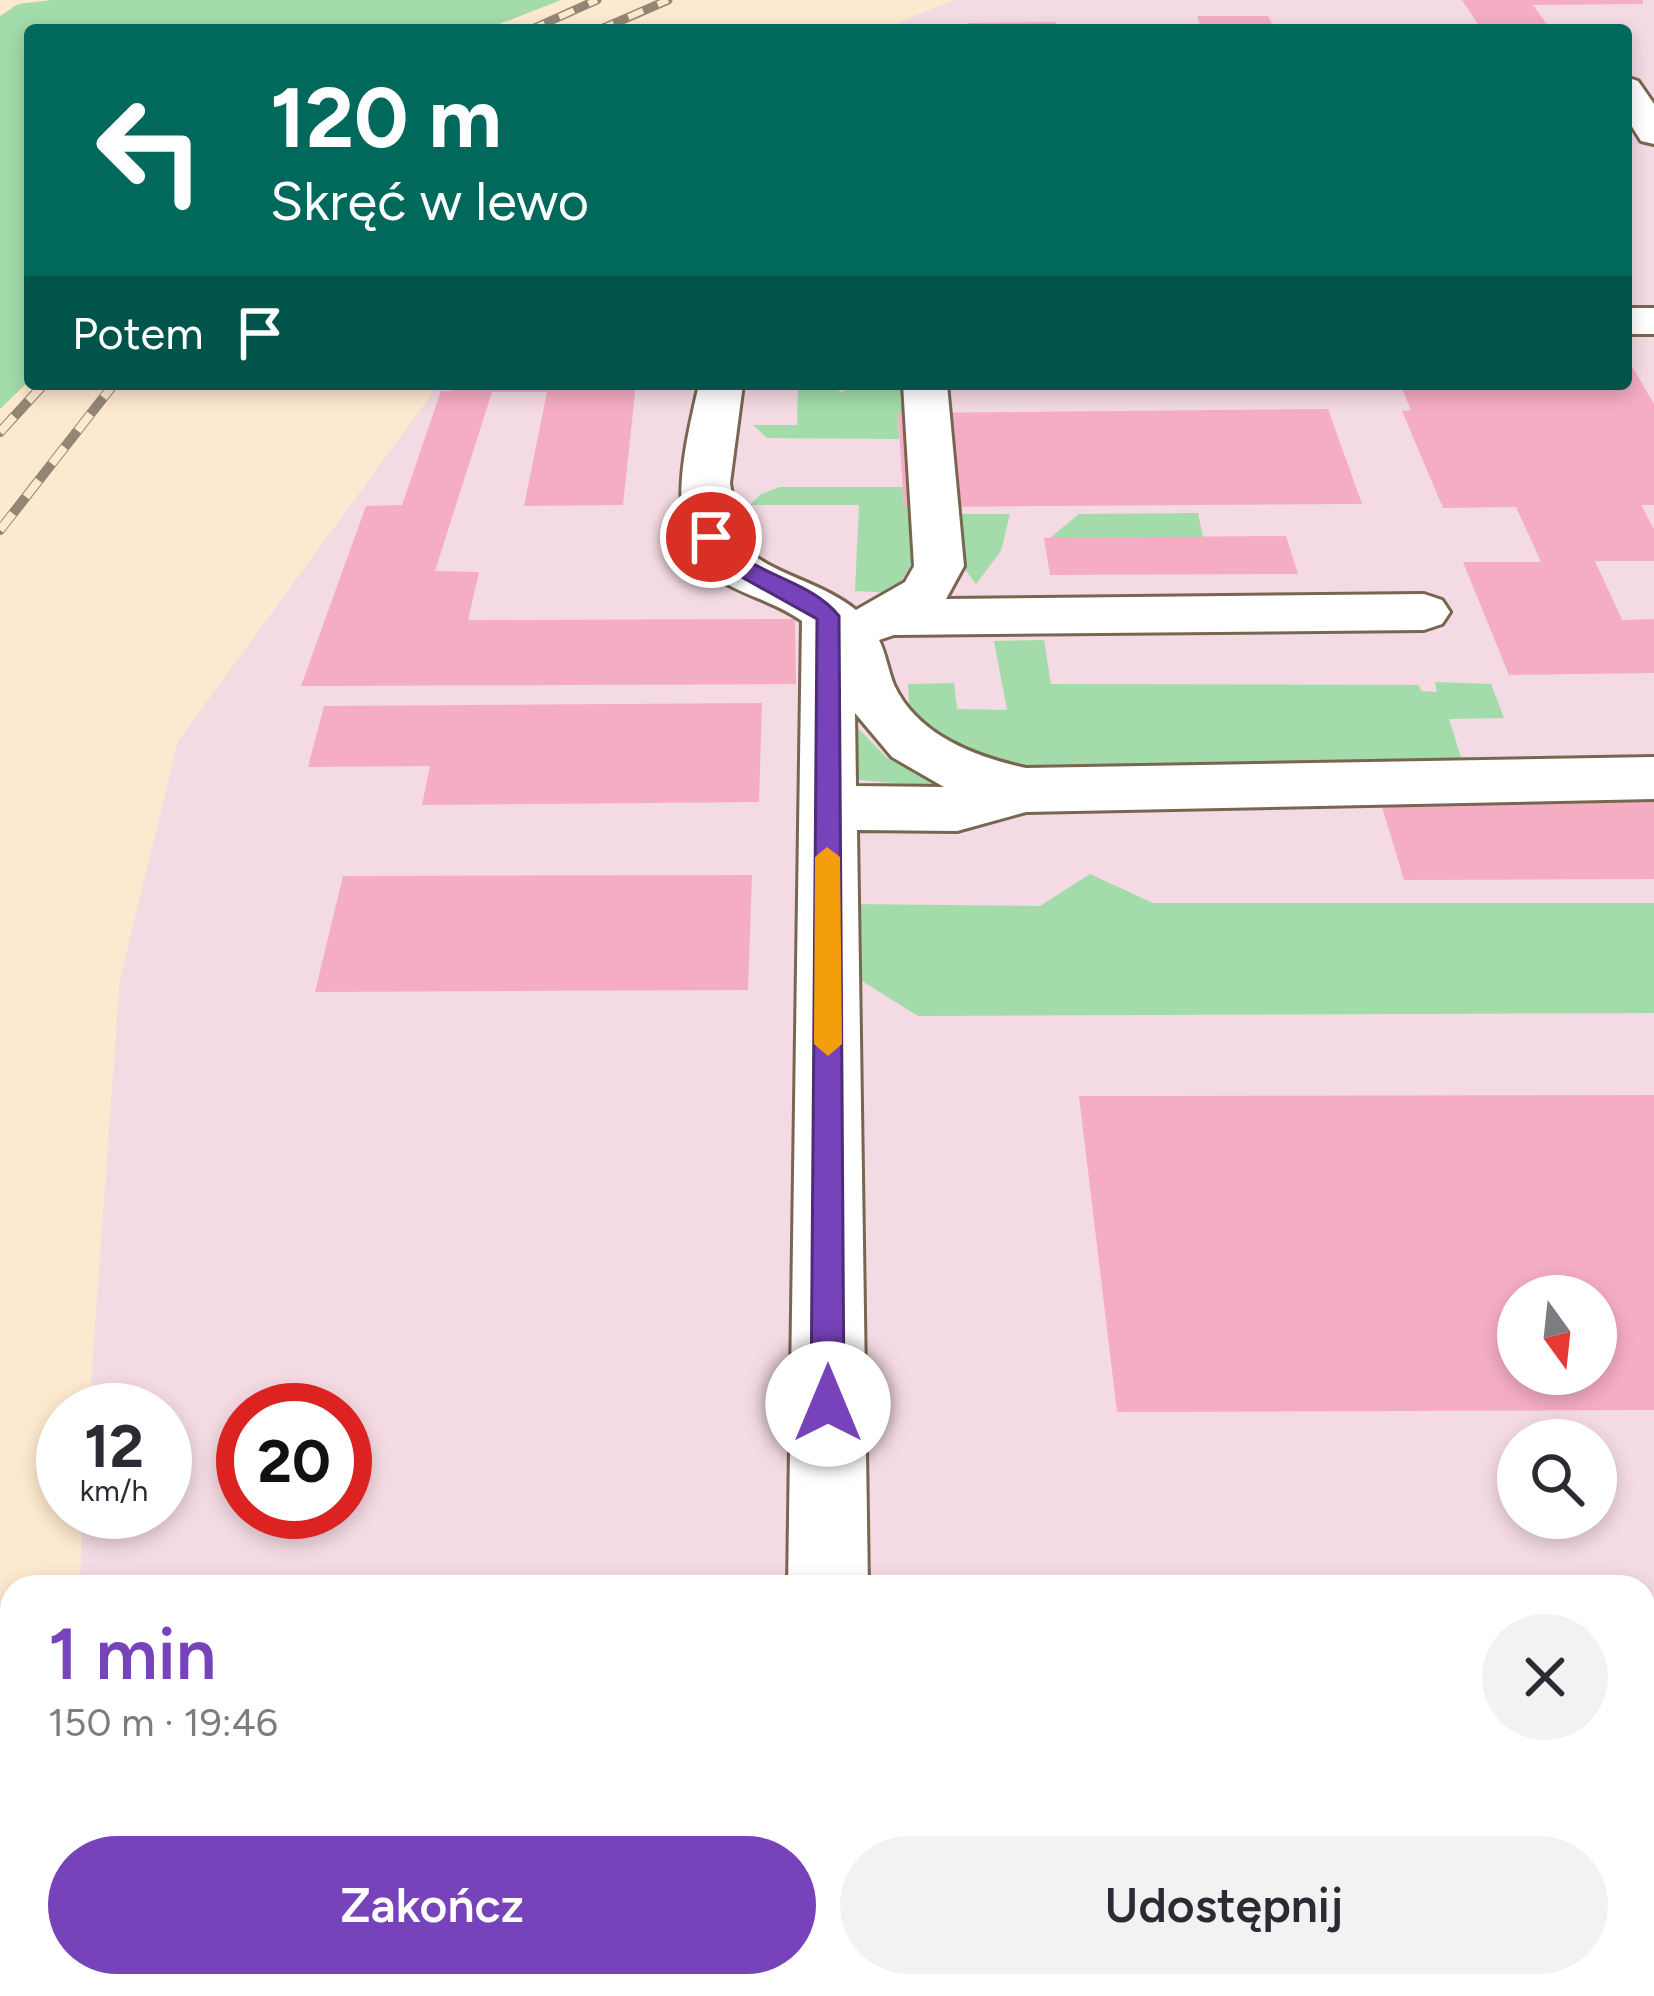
<!DOCTYPE html>
<html lang="pl">
<head>
<meta charset="utf-8">
<style>
	body { margin:0; font-family:Figtree,sans-serif; background:#f2f2f3; color:#2b2b33; height:100vh; display:flex; flex-direction:column; font-size:45px; white-space:nowrap }
	* { box-sizing:border-box; margin:0 }
	p { font-size:39px; color:#7c7c81 }
	.icon { flex:none; width:66px; height:66px; fill:none; stroke:currentColor; stroke-width:2; stroke-linecap:round; stroke-linejoin:round }
	.map { position:relative; flex:1; overflow:hidden }
	.sheet { position:absolute; left:0px; top:1575px; width:1656px; height:423px; display:flex; flex-direction:column; background:#fff; border-radius:36px 36px 0 0; box-shadow:0 6px 18px #0003 }
	.sheet>* { flex:none }
	.guide { position:absolute; left:24px; top:24px; width:1608px; height:366px; border-radius:12px; box-shadow:0 6px 18px #0003; background:#00695c; color:#fff; overflow:hidden }
	.needle { width:78px; rotate:165deg }
	.controls { position:absolute; left:1497px; top:1275px; display:grid; gap:24px }
	.controls a { display:grid; place-items:center; width:120px; height:120px; border-radius:50%; background:#fff; box-shadow:0 6px 18px #0003; font-size:60px }
	.speed { position:absolute; left:36px; top:1383px; display:flex; gap:24px; font-size:60px; font-weight:700; text-align:center }
	.speed>* { display:grid; place-content:center; width:156px; height:156px; border-radius:50%; background:#fff; box-shadow:0 6px 18px #0003; line-height:1 }
	.speed small { font-size:30px; font-weight:400 }
	.speed .limit { border:18px solid #d22; background:#fff; color:#111 }
	.pin { position:absolute; display:grid; place-items:center; width:102px; height:102px; color:#fff; margin:-51px; border:6px solid #fff; border-radius:50%; box-shadow:0 3px 12px #0007 }
	.me { position:absolute; width:132px; margin:-66px; rotate:0deg; stroke-linejoin:round; filter:drop-shadow(0 0 9px #0008) }
	.turn { display:flex; align-items:center; gap:42px; height:252px; padding:0 48px; font-size:54px }
	.turn .icon { width:156px; height:156px; stroke-width:2.5 }
	.turn b { display:block; font-size:84px; line-height:102px }
	.then { display:flex; align-items:center; height:114px; padding:0 48px; background:#0003; gap:24px; font-size:45px }
	.round { display:grid; place-items:center; flex:none; width:126px; height:126px; border-radius:63px; background:#f2f2f3 }
	.summary { display:flex; align-items:center; justify-content:space-between; height:204px; padding:0 48px }
	h1 { font-size:72px; font-weight:600; line-height:90px; color:#7743ba }
	.button { display:flex; gap:24px; margin-top:auto; padding:24px 48px }
	.button a { flex:1; height:138px; border-radius:72px; background:#7743ba; color:#fff; font-size:48px; font-weight:600; line-height:138px; text-align:center }
	.button a+a { background:#f2f2f3; color:#2b2b33 }
	.map>svg:first-child { display:block }
	.industrial { fill:#f4dae3; fill-rule:evenodd }
	.green { fill:#a3dbaa }
	.building { fill:#f5adc4; fill-rule:evenodd }
	.lines { fill:none; stroke-linecap:round; stroke-linejoin:round }
	.minor-casing { stroke:#786650; stroke-width:6 }
	.minor { fill:#fff; fill-rule:evenodd }
	.rail-far1-casing { stroke:#948674; stroke-width:9 }
	.rail-casing { stroke:#948674; stroke-width:10 }
	.rail-far1 { stroke:#fde9cf; stroke-width:6; stroke-dasharray:16; stroke-linecap:butt }
	.rail { stroke:#fde9cf; stroke-width:8; stroke-dasharray:21; stroke-linecap:butt }
	.route { fill:#7743ba; stroke:#4d2c79; stroke-width:3 }
	.slow { fill:#f59e0b }
</style>
</head>
<body>
<div class="map">
<svg width="1654" height="1996" viewBox="0 0 1654 1996">
	<rect width="100%" height="100%" fill="#fde9cf"/>
	<path class="industrial" d="M954,0H1654V1996H118L117,1986H1644V1587H80L82,1512H165V1410H89L120,979L178,741L439,384H1626V30H881ZM1518,1296H1596V1374H1518ZM243,1410H345V1512H243ZM1518,1440H1596V1518H1518Z"/>
	<path class="green" d="M52,0H561L484,30H30V380L0,409V16L18,4Z
		M798,384H827L841,392L858,384H909L914,412L898,413L899,439L767,438L753,425H797Z
		M780,487H903L904,507H919V549L895,593L855,591L859,505H750L761,494Z
		M1198,513L1203,537L1050,538L1079,514Z
		M945,514H1010L1001,551L976,584L951,551Z
		M1044,640L1051,684L1419,685L1421,691L1437,692L1435,682L1491,684L1504,718L1449,719L1465,770L1033,773L956,753L910,715L908,684L954,683L957,709L1007,710L994,641Z
		M850,720L886,757L944,788L851,779Z
		M1090,874L1153,903H1654V1013L918,1016L846,971L845,904L1040,906Z"/>
	<path class="building" d="M1462,0H1643V4L1533,5L1551,30H1482Z
		M1197,16H1268L1275,30H1202Z
		M1056,22L1058,30H969L968,23Z
		M1626,356L1654,404V505H1641L1654,529V561H1595L1622,620L1654,619V673L1509,675L1463,562H1541L1516,507L1443,508L1402,411L1411,410L1400,384H1626Z
		M455,384H636L623,505L524,506L547,392H492L435,571L479,572L468,620L795,619L796,684L301,686L366,506L402,505L441,391H450Z
		M1328,409L1362,504L904,507L898,413Z
		M1286,536L1298,574L1050,575L1044,538Z
		M762,703L759,802L422,805L430,766L308,767L324,706Z
		M1654,799V879L1404,880L1380,800Z
		M752,875L748,990L315,992L343,876Z
		M1654,1095V1410L1117,1412L1079,1096ZM1518,1296H1596V1374H1518Z"/>
	<g class="lines">
		<defs>
			<path id="minor" d="M1626,77L1638,81L1654,104V144L1641,141L1626,117Z
				M1626,308H1654V334H1626Z
				M699,384H743L730,483L739,543C770,575 821,581 856,610L905,582L914,566L903,384H947L964,566L946,599L1424,594L1442,600L1450,612L1442,624L1424,630L894,635L879,640C886,654 888,670 894,685C918,736 976,757 1026,768L1654,757V799L1026,812L957,831L857,830L868,1587H788L802,621C776,602 745,596 718,579C658,540 687,440 699,384ZM855,713L892,757L944,787L856,786Z
				M781,1986H875V1996H781Z"/>
		</defs>
		<use href="#minor" class="minor-casing"/>
		<use href="#minor" class="minor"/>
		<defs>
			<path id="rail-far1" d="M530,30L597,0
				M599,30L668,0"/>
			<path id="rail" d="M0,432L44,384
				M0,530L114,384"/>
		</defs>
		<use href="#rail-far1" class="rail-far1-casing"/>
		<use href="#rail" class="rail-casing"/>
		<use href="#rail-far1" class="rail-far1"/>
		<use href="#rail" class="rail"/>
	</g>
	<path class="route" d="M711,530L719,532C744,576 807,576 839,616L844,1404L839,1415L828,1420L816,1415L811,1404L817,619L713,561L701,537Z"/>
	<path class="slow" d="M827,847L840,857L842,1044L828,1056L814,1044L815,857Z"/>
</svg>
<div class="controls">
<a><svg class="needle" viewBox="-14 -14 28 28"><path d="M0-13l5 13h-10z" fill="#e53935"/><path d="M0 13l5-13h-10z" fill="#7c7c81"/></svg></a>
<a><svg class="icon" aria-label="search" viewBox="0 0 24 24"><circle cx="10" cy="10" r="6"/><path d="M15 15l6 6"/></svg></a>
</div>
<div class="speed"><div>12<small>km/h</small></div><div class="limit">20</div></div>
<div class="pin" style="left:711px;top:537px;background:#d93025"><svg class="icon" aria-label="arrive" viewBox="0 0 24 24"><path d="M6 21V4h12l-3 4 3 4H6"/></svg></div>
<svg class="me" style="left:828px;top:1404px" viewBox="-20 -20 40 40"><circle r="19" fill="#fff"/><path d="M0-13L10 11 0 6-10 11z" fill="#7743ba"/></svg>
<div class="guide">
<div class="turn"><svg class="icon" aria-label="left" viewBox="0 0 24 24"><path d="M17 20v-9H6M10 6l-5 5 5 5"/></svg><div><b>120 m</b>Skręć w lewo</div></div>
<div class="then">Potem<svg class="icon" aria-label="arrive" viewBox="0 0 24 24"><path d="M6 21V4h12l-3 4 3 4H6"/></svg></div>
</div>
<section class="sheet">
<div class="summary"><div><h1>1 min</h1><p>150 m · 19:46</p></div><a class="round"><svg class="icon" aria-label="close" viewBox="0 0 24 24"><path d="M6 6l12 12M18 6L6 18"/></svg></a></div>
<div class="button"><a>Zakończ</a><a>Udostępnij</a></div>
</section>
</div>
</body>
</html>
